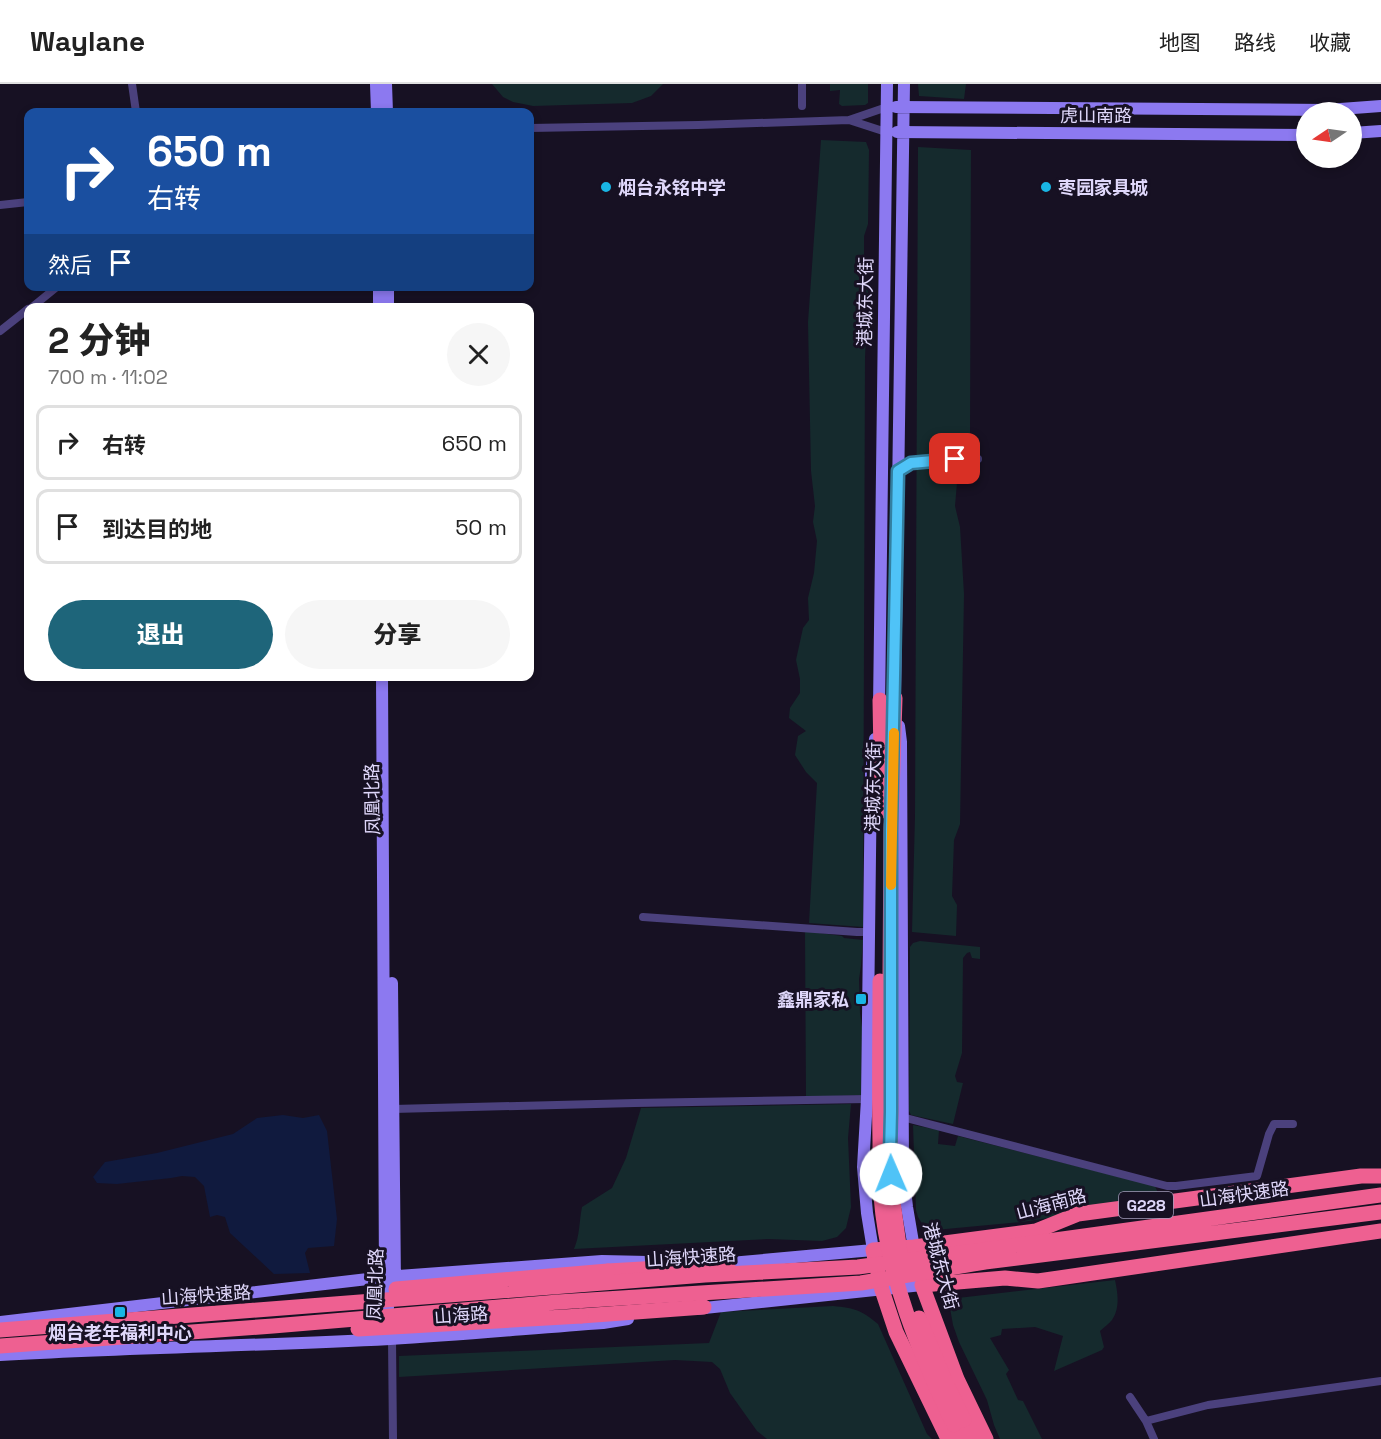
<!DOCTYPE html>
<html lang="zh">
<head>
<meta charset="utf-8">
<style>
	body { margin:0; font-family:"Space Grotesk","Noto Sans SC",sans-serif; background:#f6f6f6; color:#222; height:100vh; display:flex; flex-direction:column; font-size:22px; white-space:nowrap }
	* { box-sizing:border-box; margin:0 }
	p { font-size:20px; color:#767676 }
	.icon { flex:none; width:33px; height:33px; fill:none; stroke:currentColor; stroke-width:2; stroke-linecap:round; stroke-linejoin:round }
	.map { position:relative; flex:1; overflow:hidden }
	.panel { position:absolute; left:24px; top:219px; width:510px; height:378px; display:flex; flex-direction:column; background:#fff; border-radius:12px; box-shadow:0 3px 9px #0003 }
	.panel>* { flex:none }
	.top-card { position:absolute; left:24px; top:24px; width:510px; height:183px; border-radius:12px; box-shadow:0 3px 9px #0003; background:#1a4fa0; color:#fff; overflow:hidden }
	.needle { width:39px; rotate:257deg }
	.tools { position:absolute; left:1296px; top:18px; display:grid; gap:12px }
	.tools a { display:grid; place-items:center; width:66px; height:66px; border-radius:50%; background:#fff; box-shadow:0 3px 9px #0003; font-size:30px }
	.pin { position:absolute; display:grid; place-items:center; width:51px; height:51px; color:#fff; margin:-26px; border-radius:12px; box-shadow:0 3px 9px #0006 }
	.me { position:absolute; width:66px; margin:-33px; rotate:359deg; stroke-linejoin:round; filter:drop-shadow(0 0 4px #0008) }
	.turn { display:flex; align-items:center; gap:21px; height:126px; padding:0 24px; font-size:27px }
	.turn .icon { width:78px; height:78px; stroke-width:2.5 }
	.turn b { display:block; font-size:42px; line-height:51px }
	.then { display:flex; align-items:center; height:57px; padding:0 24px; background:#0003; gap:12px; font-size:22px }
	.round { display:grid; place-items:center; flex:none; width:63px; height:63px; border-radius:32px; background:#f6f6f6 }
	.summary { display:flex; align-items:center; justify-content:space-between; height:102px; padding:0 24px }
	h1 { font-size:36px; font-weight:800; line-height:45px }
	.action { display:flex; gap:12px; margin-top:auto; padding:12px 24px }
	.action a { flex:1; height:69px; border-radius:36px; background:#1e657a; color:#fff; font-size:24px; font-weight:800; line-height:69px; text-align:center }
	.action a+a { background:#f6f6f6; color:#222 }
	ul { padding:0; list-style:none }
	li { display:flex; align-items:center; gap:18px; height:75px; margin:0 12px 9px; padding:0 12px; border:3px solid #e0e0e0; border-radius:12px }
	li div { flex:1 }
	li b { display:block; font-size:22px }
	li em { font-style:normal }
	header { display:flex; align-items:center; gap:36px; box-sizing:border-box; height:84px; padding:0 30px; background:#fff; border-bottom:2px solid #e0e0e0 }
	header strong { font-size:28px }
	nav { display:flex; gap:33px; margin-inline-start:auto; font-size:21px }
	.map>svg:first-child { display:block }
	.green { fill:#152a2d }
	.water { fill:#101a3e }
	.lines { fill:none; stroke-linecap:round; stroke-linejoin:round }
	.street { stroke:#4b417d; stroke-width:8 }
	.secondary { stroke:#8c79f0; stroke-width:12 }
	.highway { stroke:#ee6091; stroke-width:15 }
	.highway-bridge { stroke:#ee6091; stroke-width:15 }
	.route-casing { stroke:#337fa1; stroke-width:15 }
	.route { stroke:#4fc3f7; stroke-width:10 }
	.slow { stroke:#f59e0b; stroke-width:10 }
	.poi-dot { fill:#19b6e5; stroke:#171123; stroke-width:2 }
	.labels { text-anchor:middle; dominant-baseline:central; stroke-width:6; stroke-linejoin:round; paint-order:stroke }
	.shield { fill:#171123; stroke:#a49cba; stroke-width:1.5 }
	.shield-label { font-size:16px; font-weight:bold; fill:#e0d8fb }
	.street-label { font-size:18px; fill:#e0d8fb; stroke:#171123 }
	.poi-label { font-size:18px; font-weight:bold; fill:#e0d8fb; stroke:#171123; text-anchor:start }
</style>
</head>
<body>
<header>
<strong>Waylane</strong>
<nav><a>地图</a><a>路线</a><a>收藏</a></nav>
</header>
<div class="map">
<svg width="1381" height="1355" viewBox="0 0 1381 1355">
	<rect width="100%" height="100%" fill="#171123"/>
	<path class="green" d="M492,0H663L651,12L632,19L533,22L513,18L503,13Z
		M830,0H868V19L865,21L842,22L839,20L840,6L830,7Z
		M918,0H966L964,15L919,12Z
		M821,56L866,58L869,66L868,140L864,152V176L868,205L865,274L863,843L809,839L817,699L806,688L795,671L798,652L806,647L789,634L790,624L800,609V595L796,576L803,544L809,536L808,514L814,489L817,457L813,438L815,422L811,387L808,238Z
		M918,63L971,66L970,358L962,371L958,387L955,422L960,443L964,510L960,740L954,756L952,812L957,821L956,852L912,848L915,732Z
		M805,847L842,852L844,854L863,856L861,882L859,895L860,929L862,943L861,1011L806,1013Z
		M920,857L980,863V875L972,874L970,868L967,869L963,874L962,969L955,992L957,998L963,999L953,1040L911,1031L909,1027L910,863L913,859Z
		M851,1020L848,1054L851,1123L846,1144L837,1153L822,1157L769,1155L574,1165C580,1151 579,1138 582,1123L612,1104L626,1074L641,1024Z
		M913,1041L939,1046L938,1060L955,1062L958,1052L1155,1102L1158,1109L1146,1114L1118,1117L1048,1134L1022,1138L935,1146L924,1143L918,1133L916,1126Z
		M1115,1196C1118,1210 1120,1224 1112,1236C1109,1240 1104,1243 1100,1247L1104,1263L1102,1266L1054,1287L1063,1252L1035,1243L1002,1245L1001,1251L990,1254L1009,1286L1006,1290L1018,1316L1023,1317L1042,1355H1000L994,1341L987,1316L959,1258L953,1241L950,1224L958,1214Z
		M833,1222C855,1224 861,1226 878,1240L927,1350L932,1355H767L757,1347L730,1309L720,1285L712,1278L675,1276L399,1293V1272L709,1259L721,1228Z"/>
	<path class="water" d="M283,1031L303,1034L319,1031L327,1047L337,1135L334,1162L308,1164L305,1169L310,1189L274,1190L230,1149L225,1133L217,1131L210,1133L204,1102L195,1093L182,1092L171,1094L117,1100L97,1099L93,1093L105,1078L157,1069L233,1050L257,1034Z"/>
	<g class="lines">
		<path class="street" d="M132,0L136,28
			M802,0V22
			M849,36L887,23
			M530,44L698,41L849,36L886,48
			M0,121L28,118
			M31,224L58,202
			M0,247L28,225
			M898,387L911,379L955,375H978
			M643,833L857,848H868
			M393,1025L635,1019L867,1015
			M902,1033L1167,1102H1176L1257,1092L1269,1050L1274,1040H1293
			M392,1255L393,1355
			M1130,1313L1146,1337L1154,1355
			M1146,1337L1208,1321L1381,1297"/>
		<path class="secondary" d="M376,0L377,28
			M386,0L387,28
			M896,23L1327,26L1381,22
			M897,48L1306,51
			M1352,49L1381,47
			M379,202V224
			M388,202V224
			M382,592L385,1193L388,1224
			M896,622L895,614L904,0
			M879,623L887,0
			M899,642L901,658L903,1088L907,1123L915,1170
			M392,899L395,1200
			M719,1180L873,1166L867,1129L863,1083L867,1015L871,690L875,655
			M695,1225L922,1201L920,1192
			M0,1238L385,1193L602,1177L648,1178
			M0,1271C130,1263 260,1262 390,1255C462,1251 533,1244 603,1239L628,1235"/>
		<path class="highway" d="M880,616L882,727
			M890,897L891,746L895,614
			M608,1187L728,1180
			M581,1232L704,1223
			M964,1336L973,1355
			M954,1341L961,1355
			M948,1355L896,1248L882,1206L873,1166L914,1163L1036,1147L1078,1130L1361,1092H1381
			M986,1355L957,1295L922,1201L1005,1194L1038,1197L1381,1147"/>
		<path class="highway-bridge" d="M880,897C880,950 879,1004 880,1057C880,1075 880,1093 881,1112C887,1192 919,1269 954,1341
			M890,897L891,1028L890,1070L892,1111L900,1168
			M396,1205L608,1187
			M919,1234L946,1299L964,1336
			M358,1245L581,1232
			M0,1246L705,1191L858,1183L1381,1111
			M0,1262L273,1242L558,1218L861,1199L985,1178L1381,1128"/>
	</g>
	<g class="lines">
		<defs>
			<path id="route" d="M891,1090L890,1070L891,1028V746L898,387L911,379L955,375"/>
		</defs>
		<use href="#route" class="route-casing"/>
		<use href="#route" class="route"/>
		<path class="slow" d="M891,801L894,649"/>
	</g>
	<g class="poi-dot">
		<circle cx="606" cy="103" r="6"/>
		<circle cx="1046" cy="103" r="6"/>
		<rect x="855" y="909" width="12" height="12" rx="3"/>
		<rect x="114" y="1222" width="12" height="12" rx="3"/>
	</g>
	<g class="labels">
		<rect class="shield" x="1119" y="1108" width="54" height="26" rx="4.5"/>
		<g class="shield-label">
			<text x="1146" y="1121">G228</text>
		</g>
		<g class="street-label">
			<text x="1096" y="31">虎山南路</text>
			<text transform="translate(865 218) rotate(-89)">港城东大街</text>
			<text transform="translate(873 703) rotate(-89)">港城东大街</text>
			<text transform="translate(372 715) rotate(-91)">凤凰北路</text>
			<text transform="translate(1244 1110) rotate(-8)">山海快速路</text>
			<text transform="translate(1051 1120) rotate(-15)">山海南路</text>
			<text transform="translate(691 1173) rotate(-4)">山海快速路</text>
			<text transform="translate(941 1182) rotate(75)">港城东大街</text>
			<text transform="translate(375 1200) rotate(-88)">凤凰北路</text>
			<text transform="translate(206 1211) rotate(-4)">山海快速路</text>
			<text transform="translate(461 1231) rotate(-4)">山海路</text>
		</g>
		<g class="poi-label">
			<text x="618" y="103">烟台永铭中学</text>
			<text x="1058" y="103">枣园家具城</text>
			<text x="849" y="915" text-anchor="end">鑫鼎家私</text>
			<text x="120" y="1248" text-anchor="middle">烟台老年福利中心</text>
		</g>
	</g>
</svg>
<div class="tools">
<a><svg class="needle" viewBox="-14 -14 28 28"><path d="M0-13l5 13h-10z" fill="#e53935"/><path d="M0 13l5-13h-10z" fill="#767676"/></svg></a>
</div>
<div class="pin" style="left:955px;top:375px;background:#d93025"><svg class="icon" aria-label="arrive" viewBox="0 0 24 24"><path d="M6 21V4h12l-3 4 3 4H6"/></svg></div>
<svg class="me" style="left:891px;top:1090px" viewBox="-20 -20 40 40"><circle r="19" fill="#fff"/><path d="M0-13L10 11 0 6-10 11z" fill="#4fc3f7"/></svg>
<div class="top-card">
<div class="turn"><svg class="icon" aria-label="right" viewBox="0 0 24 24"><path d="M7 20v-9h11M14 6l5 5-5 5"/></svg><div><b>650 m</b>右转</div></div>
<div class="then">然后<svg class="icon" aria-label="arrive" viewBox="0 0 24 24"><path d="M6 21V4h12l-3 4 3 4H6"/></svg></div>
</div>
<section class="panel">
<div class="summary"><div><h1>2 分钟</h1><p>700 m · 11:02</p></div><a class="round"><svg class="icon" aria-label="close" viewBox="0 0 24 24"><path d="M6 6l12 12M18 6L6 18"/></svg></a></div>
<ul>
<li><svg class="icon" aria-label="right" viewBox="0 0 24 24"><path d="M7 20v-9h11M14 6l5 5-5 5"/></svg><div><b>右转</b></div><em>650 m</em></li>
<li><svg class="icon" aria-label="arrive" viewBox="0 0 24 24"><path d="M6 21V4h12l-3 4 3 4H6"/></svg><div><b>到达目的地</b></div><em>50 m</em></li>
</ul>
<div class="action"><a>退出</a><a>分享</a></div>
</section>
</div>
</body>
</html>
